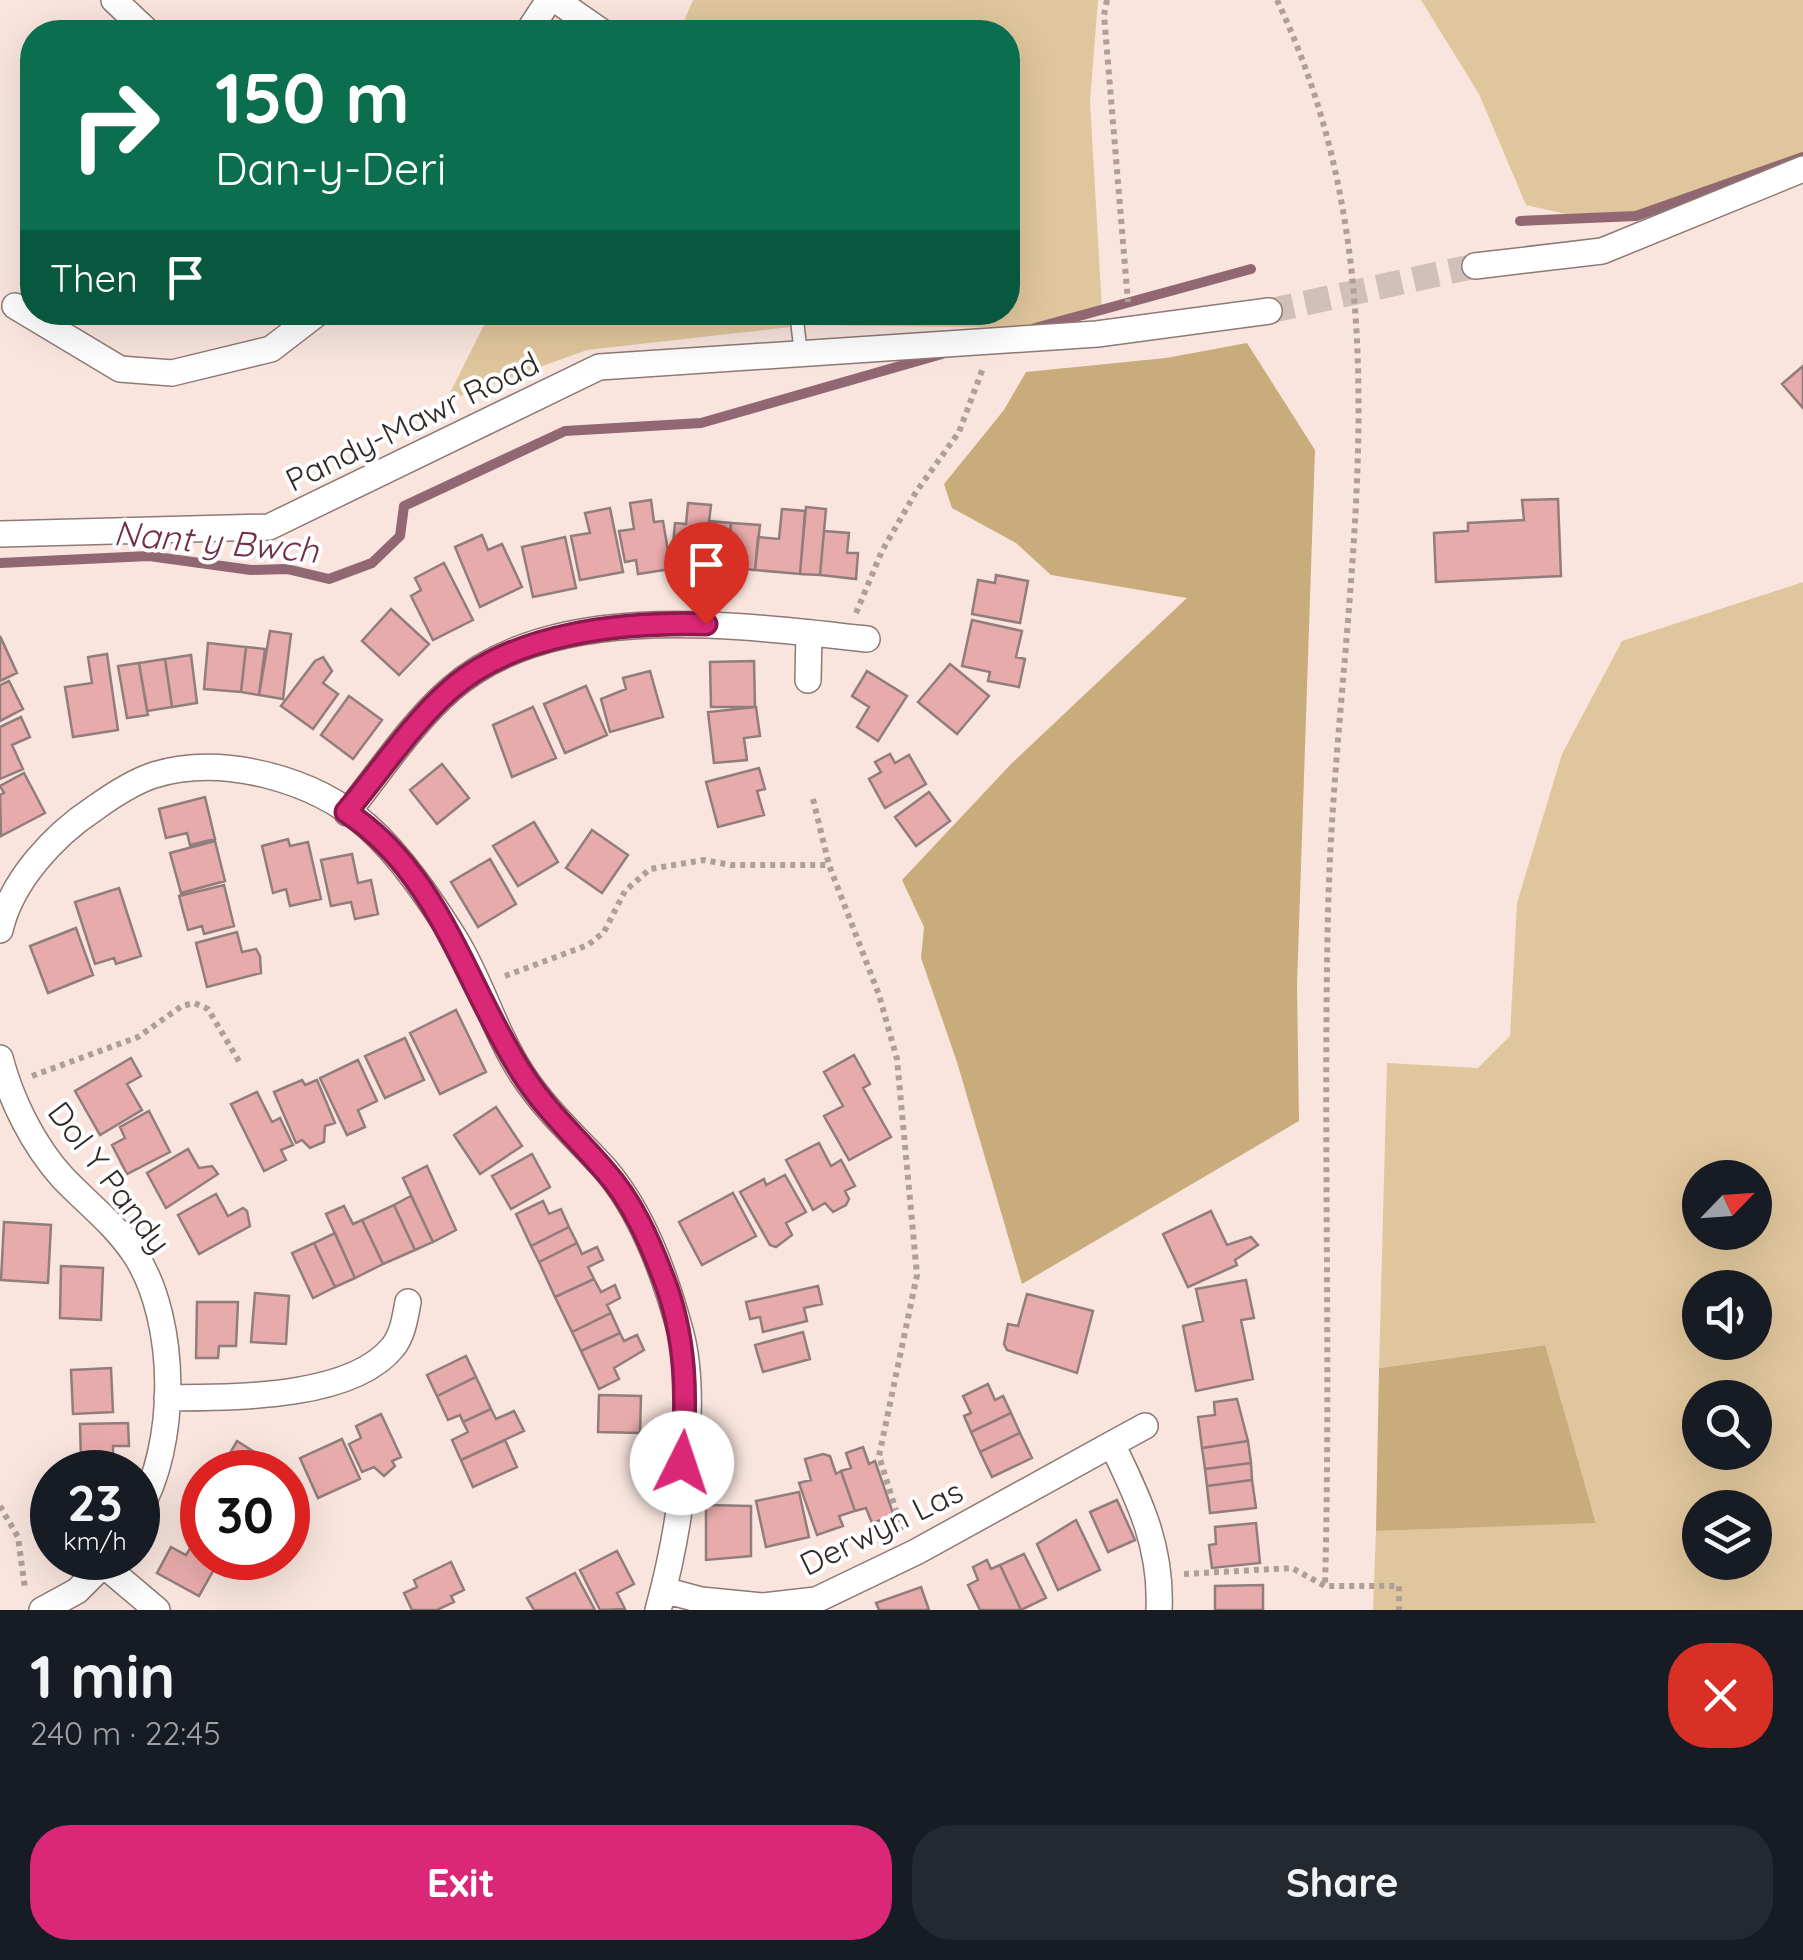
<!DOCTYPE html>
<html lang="en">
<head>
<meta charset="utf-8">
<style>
	body { margin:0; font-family:Quicksand,sans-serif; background:#242831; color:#f1f3f6; height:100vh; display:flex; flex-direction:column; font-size:38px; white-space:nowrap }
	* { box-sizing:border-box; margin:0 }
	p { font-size:32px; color:#9ea1a6 }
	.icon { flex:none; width:55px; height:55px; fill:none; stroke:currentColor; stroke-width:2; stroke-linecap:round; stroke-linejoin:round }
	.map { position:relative; height:1610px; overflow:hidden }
	.details { display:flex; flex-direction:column; background:#171b24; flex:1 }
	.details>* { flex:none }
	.hud { position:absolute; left:20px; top:20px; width:1000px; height:305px; border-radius:40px; box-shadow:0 10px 40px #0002; background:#0b6e4f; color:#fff; overflow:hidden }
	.needle { width:65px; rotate:65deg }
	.tools { position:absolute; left:1682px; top:1160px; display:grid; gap:20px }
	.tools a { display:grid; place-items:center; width:90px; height:90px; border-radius:50%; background:#171b24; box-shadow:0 10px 40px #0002; font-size:50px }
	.speed { position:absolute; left:30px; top:1450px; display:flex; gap:20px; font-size:50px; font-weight:700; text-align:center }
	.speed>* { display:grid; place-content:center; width:130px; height:130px; border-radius:50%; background:#171b24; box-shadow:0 10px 40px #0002; line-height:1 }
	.speed small { font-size:25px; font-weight:400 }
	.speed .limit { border:15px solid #d22; background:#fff; color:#111 }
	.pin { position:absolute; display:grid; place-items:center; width:85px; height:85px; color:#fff; margin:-102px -42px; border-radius:50% 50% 50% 0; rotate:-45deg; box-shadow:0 0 10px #0007 }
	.pin .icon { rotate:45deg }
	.me { position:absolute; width:110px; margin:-55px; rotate:4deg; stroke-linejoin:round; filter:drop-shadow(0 0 8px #0008) }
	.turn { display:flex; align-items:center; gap:35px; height:210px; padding:0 30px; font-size:45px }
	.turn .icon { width:130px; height:130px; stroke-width:2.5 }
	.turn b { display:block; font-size:70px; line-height:85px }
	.then { display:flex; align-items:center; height:95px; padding:0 30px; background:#0003; gap:20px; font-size:38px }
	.round { display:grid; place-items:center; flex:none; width:105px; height:105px; border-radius:40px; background:#242831 }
	.head { display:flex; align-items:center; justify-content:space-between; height:170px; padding:0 30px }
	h1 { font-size:60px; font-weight:700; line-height:75px }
	.cta { display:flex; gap:20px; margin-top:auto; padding:20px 30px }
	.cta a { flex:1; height:115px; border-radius:40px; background:#db2777; color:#fff; font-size:40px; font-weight:700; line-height:115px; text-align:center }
	.cta a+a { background:#242831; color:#f1f3f6 }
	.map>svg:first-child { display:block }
	.green { fill:#e0c69c; fill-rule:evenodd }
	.forest { fill:#c9ac7c }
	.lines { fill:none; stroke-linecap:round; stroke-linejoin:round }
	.stream { stroke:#916773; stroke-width:10 }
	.building { fill:#e8abab; stroke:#917d7c; stroke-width:2.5 }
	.minor-tunnel { stroke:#d1bfb9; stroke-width:25; stroke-dasharray:25 12; stroke-linecap:butt }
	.service-casing { stroke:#8d7a74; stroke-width:15 }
	.minor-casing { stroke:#8d7a74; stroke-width:28 }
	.path { stroke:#ae9f99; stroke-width:6; stroke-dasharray:5 5; stroke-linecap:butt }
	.service { stroke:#fff; stroke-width:12 }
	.minor { stroke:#fff; stroke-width:25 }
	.route-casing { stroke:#8e194d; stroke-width:25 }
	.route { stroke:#db2777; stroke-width:18 }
	.labels { text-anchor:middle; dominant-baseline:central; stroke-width:8; stroke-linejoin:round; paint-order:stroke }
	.street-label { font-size:32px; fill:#312927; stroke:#fff }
	.water-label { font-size:35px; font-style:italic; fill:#742e49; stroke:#fff }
</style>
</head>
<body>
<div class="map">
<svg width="1803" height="1610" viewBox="0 0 1803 1610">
	<rect width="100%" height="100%" fill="#f9e5de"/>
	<path class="green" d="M693,0H1098L1090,102L1102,309L1035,328L809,325L587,350L446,401L490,313L1008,312V32H679Z
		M1421,0H1803V157L1636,216L1579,217L1526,205L1479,94Z
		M1803,582V1610H1373L1376,1531L1596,1522L1544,1345L1379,1368L1387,1063L1478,1068L1510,1036L1517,903L1562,754L1622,641ZM1700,1178H1755V1232H1700ZM1700,1288H1755V1342H1700ZM1700,1398H1755V1452H1700ZM1700,1508H1755V1562H1700Z"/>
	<path class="forest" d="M1247,343L1315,450L1297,985L1299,1121L1022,1284L957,1062L921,958L924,927L902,880L1011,764L1187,598L1051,575L1016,543L952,508L944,484L1004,410L1026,372L1166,358Z
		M1545,1345L1596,1523L1376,1531L1379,1368Z"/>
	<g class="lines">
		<path class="stream" d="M1520,221L1636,216L1803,157
			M1035,328L1251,269
			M0,563L149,556L251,570L287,569L329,579L372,563L400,536L404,506L565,431L701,423L942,354"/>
	</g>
	<path class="building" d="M1803,366V408L1782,384Z
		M1558,499L1561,576L1436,582L1434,533L1468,531V523L1524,520L1522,500Z
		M651,500L654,522L663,521L671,569L638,574L636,560L625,562L619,531L634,529L630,503Z
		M688,503L711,505L704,565L686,564V557L672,555L675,523L686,524Z
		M806,507L826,509L820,575L800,574Z
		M610,508L623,572L580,580L571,536L590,533L585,513Z
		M782,509L805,511L800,574L755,570L758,537L779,539Z
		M709,521L731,523L727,567L704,565Z
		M731,523L760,525L755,570L727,567Z
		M824,531L849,533L847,553H858L856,579L820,575Z
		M482,535L488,550L502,544L522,587L480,607L455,547Z
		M565,537L576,588L533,597L522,547Z
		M444,563L473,620L433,640L411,596L421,590L415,578Z
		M996,575L1028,581L1020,623L972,614L978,580L995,583Z
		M391,609L429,644L399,675L362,641Z
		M972,620L1022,631L1016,657L1025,659L1019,687L988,681L990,672L962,666Z
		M270,631L291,634L283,699L259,695Z
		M0,636L17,673L0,681Z
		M208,643L246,647L241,692L204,689Z
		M246,647L265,649L259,695L241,692Z
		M107,654L118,730L73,737L65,687L92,683L88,657Z
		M191,655L197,703L172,707L165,659Z
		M323,657L332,671L323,683L338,694L313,729L281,706L315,661Z
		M165,659L172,707L147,711L139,663Z
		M754,661L755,707H711L710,662Z
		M139,663L148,715L127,718L118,666Z
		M950,664L989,696L957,734L918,702Z
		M650,671L663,717L610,732L601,699L626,689L623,678Z
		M867,671L907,696L878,741L857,727L869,707L852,696Z
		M9,681L23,709L0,721V685Z
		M586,686L607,735L565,753L544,704Z
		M349,696L382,720L353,759L321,735Z
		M533,707L556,758L512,777L493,725Z
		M756,707L760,736L744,738L747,760L714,763L708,712Z
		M21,717L30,737L12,745L23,769L0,779V727Z
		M890,754L895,763L909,755L926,784L885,808L869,779L881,772L875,762Z
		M442,764L469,798L437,824L410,790Z
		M759,768L765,789L757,791L764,815L718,827L706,782Z
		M24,773L45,813L1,836L0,795L4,793L0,786Z
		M929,792L950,821L916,846L895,817Z
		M205,797L215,839L190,845L187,833L166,838L159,809Z
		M534,822L558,862L518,886L493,846Z
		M592,830L628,855L602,893L566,868Z
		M288,839L290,846L308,842L321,899L290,906L286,889L273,893L262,846Z
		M215,841L225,881L181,893L170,853Z
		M352,854L358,883L371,880L378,914L355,919L351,902L331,906L321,860Z
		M490,859L516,904L478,927L451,882Z
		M224,885L234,926L204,934L202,926L188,930L179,896Z
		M119,888L141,956L116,964L114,958L95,964L75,902Z
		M76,928L93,975L48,993L30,946Z
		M237,932L242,952L256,949L260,956L261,973L207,987L196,943Z
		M456,1010L486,1072L440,1094L410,1033Z
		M405,1038L424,1080L385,1098L365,1056Z
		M854,1055L870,1084L863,1088L891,1137L849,1160L824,1116L843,1106L824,1072Z
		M131,1058L141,1076L127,1084L142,1110L100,1135L75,1091Z
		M358,1060L377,1101L358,1110L365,1127L347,1135L320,1078Z
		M302,1080L305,1085L317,1080L335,1123L325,1126L324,1142L310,1148L302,1140L296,1143L274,1092Z
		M257,1092L272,1122L280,1118L293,1145L281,1150L286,1160L264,1171L231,1104Z
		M496,1107L522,1146L480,1174L454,1135Z
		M149,1111L170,1152L127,1174L112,1145L125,1138L120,1127Z
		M819,1143L831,1166L841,1160L855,1186L845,1191L849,1199L846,1205L833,1212L825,1203L813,1210L786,1160Z
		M188,1149L199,1168L212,1166L218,1174L166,1208L147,1173Z
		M532,1154L550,1187L511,1209L492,1176Z
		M427,1166L456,1230L433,1242L403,1178Z
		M785,1175L806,1212L786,1223L792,1235L776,1247L770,1245L740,1192L764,1179L766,1185Z
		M733,1193L756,1236L702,1265L679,1222Z
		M216,1194L228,1216L243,1208L247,1211L250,1226L199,1254L178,1215Z
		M411,1196L433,1242L415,1250L394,1205Z
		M543,1201L549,1214L561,1209L569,1227L531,1246L516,1214Z
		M394,1205L415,1250L383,1264L362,1220Z
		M344,1206L353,1224L362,1220L383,1264L355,1278L326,1214Z
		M1211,1211L1227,1245L1251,1237L1258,1245L1235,1260L1237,1265L1188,1287L1163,1234Z
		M4,1222L51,1225L48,1283L1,1280Z
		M569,1227L577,1243L539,1262L531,1246Z
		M335,1233L355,1278L335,1287L314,1243Z
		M314,1243L335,1287L313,1298L292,1253Z
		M577,1243L582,1254L597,1247L603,1260L588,1267L594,1279L555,1297L539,1262Z
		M61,1266L103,1268L101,1320L60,1318Z
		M594,1279L601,1292L615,1285L620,1298L607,1305L611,1313L572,1332L555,1297Z
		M1246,1280L1254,1318L1241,1320L1253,1379L1196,1391L1183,1326L1203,1321L1196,1289Z
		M818,1286L822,1304L804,1308L807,1321L763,1332L760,1317L750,1319L746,1302Z
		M255,1293L289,1296L286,1344L251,1342Z
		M1027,1294L1093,1311L1077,1373L1007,1350L1004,1344L1008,1324L1018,1326Z
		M197,1302H238L236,1346H219L218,1358H196Z
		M611,1313L620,1333L581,1351L572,1332Z
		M803,1332L810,1359L763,1372L755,1345Z
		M620,1333L624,1341L637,1335L644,1350L614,1368L619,1379L599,1389L581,1351Z
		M466,1356L476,1377L437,1396L427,1375Z
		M111,1368L113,1412L73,1414L71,1370Z
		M476,1377L491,1409L463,1422L460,1415L448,1420L437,1396Z
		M988,1384L995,1400L1003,1396L1011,1413L971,1432L964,1416L971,1413L963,1396Z
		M599,1395L641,1396L640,1433L598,1432Z
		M1237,1399L1248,1441L1202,1448L1198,1417L1215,1415L1214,1402Z
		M491,1409L496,1419L514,1411L524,1431L461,1460L452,1440L468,1432L463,1422Z
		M1011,1413L1020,1433L980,1452L971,1432Z
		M381,1414L401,1457L392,1461L395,1466L384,1476L374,1467L362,1472L349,1444L361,1438L356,1426Z
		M128,1423L129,1446H113V1461L81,1462L80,1424Z
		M1020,1433L1032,1458L992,1477L980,1452Z
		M342,1439L360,1479L318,1498L300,1458Z
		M505,1440L517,1467L473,1487L461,1460Z
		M237,1441L278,1467L275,1472H219Z
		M1248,1441L1251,1463L1205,1469L1202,1448Z
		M863,1447L869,1464L875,1461L894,1516L872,1523L866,1508L855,1511L841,1471L851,1468L846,1453Z
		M823,1454L830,1456L836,1474L841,1471L855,1511L839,1516L843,1526L817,1535L799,1483L811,1480L805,1459Z
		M1251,1463L1252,1480L1207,1486L1205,1469Z
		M1252,1480L1256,1508L1210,1513L1207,1486Z
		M799,1492L809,1537L766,1547L756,1501Z
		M1117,1500L1135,1540L1108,1552L1090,1512Z
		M706,1505L751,1506V1556L706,1560Z
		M1076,1520L1100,1570L1058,1590L1037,1544Z
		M1256,1523L1260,1563L1212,1568L1209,1545L1216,1544L1215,1527Z
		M171,1547L186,1555L191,1547L202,1558L218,1562L199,1596L157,1573Z
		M617,1551L634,1584L617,1593L625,1609L600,1610L580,1570Z
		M1024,1554L1046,1598L1021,1610L1000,1565Z
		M987,1560L991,1569L1000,1565L1021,1610H980L968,1585L978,1580L973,1567Z
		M451,1562L464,1590L451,1596L454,1602L437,1610H412L404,1593L417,1587L414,1580Z
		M575,1573L595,1610H534L527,1598Z
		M1263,1585V1610H1215V1586Z
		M921,1587L929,1610H879L876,1603Z"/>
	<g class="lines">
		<path class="minor-tunnel" d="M1269,311L1475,266"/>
		<defs>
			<path id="service" d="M796,312L801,354"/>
			<path id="minor" d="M114,0L148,32
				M556,0L602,32
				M528,32L549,0
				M1475,266L1602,251L1803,169
				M15,306L120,369L172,373L271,349L319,312
				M0,534L269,527L599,367L1097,334L1269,311
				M808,680L809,633
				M347,813C380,772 411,724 451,689C555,598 742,626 867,639
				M0,930C11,881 54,835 95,808C113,795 133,782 154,775C223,754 314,779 367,826C401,856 431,901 455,939C481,981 494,1031 522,1074C546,1111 577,1138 606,1170C644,1215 666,1278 681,1334C700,1406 678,1538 658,1610
				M0,1058C11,1100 33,1145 63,1178C88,1204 116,1225 136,1256C178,1322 178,1446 138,1512
				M167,1398C229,1397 350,1400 393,1347C403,1334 405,1318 408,1302
				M1112,1444L1145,1426
				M105,1566L157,1610
				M664,1590L701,1600L762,1606L816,1600L916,1552L1112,1444C1139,1500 1162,1546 1159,1610
				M42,1610L77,1591L110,1558"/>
		</defs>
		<use href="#service" class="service-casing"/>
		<use href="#minor" class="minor-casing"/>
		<path class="path" d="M1107,0L1104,15L1128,302
			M1277,0C1417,296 1336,600 1328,911C1323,1136 1331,1361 1325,1586
			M856,613L882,551L916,492L959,432L983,368
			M813,799L829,865L879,995L897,1059L917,1275L879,1456L902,1530
			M505,976L588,945L604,932L625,891L650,869L704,860L731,865H829
			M32,1076L138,1037L182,1006L194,1003L208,1009L240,1063
			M0,1506L18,1537L25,1589
			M1184,1574L1292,1568L1325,1586H1399V1610"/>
		<use href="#service" class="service"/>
		<use href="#minor" class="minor"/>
	</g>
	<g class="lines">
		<defs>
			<path id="route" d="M682,1463C687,1398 687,1338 663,1277C649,1240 632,1201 605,1171C577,1138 546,1111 522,1073C466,986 439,872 346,812C380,772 411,724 451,689C516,632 624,622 706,624"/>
		</defs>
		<use href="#route" class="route-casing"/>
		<use href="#route" class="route"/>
	</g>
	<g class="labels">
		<g class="street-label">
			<text transform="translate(412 421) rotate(-26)">Pandy-Mawr Road</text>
			<text transform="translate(110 1177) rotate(53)">Dol Y Pandy</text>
			<text transform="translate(881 1527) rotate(-26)">Derwyn Las</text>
		</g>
		<g class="water-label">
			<text transform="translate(216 541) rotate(5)">Nant y Bwch</text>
		</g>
	</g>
</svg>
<div class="tools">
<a><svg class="needle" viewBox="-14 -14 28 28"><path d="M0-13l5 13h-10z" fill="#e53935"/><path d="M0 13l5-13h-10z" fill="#9ea1a6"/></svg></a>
<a><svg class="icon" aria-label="sound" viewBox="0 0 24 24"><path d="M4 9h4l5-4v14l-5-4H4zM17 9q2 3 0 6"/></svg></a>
<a><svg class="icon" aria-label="search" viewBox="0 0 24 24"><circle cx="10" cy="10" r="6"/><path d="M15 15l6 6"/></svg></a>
<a><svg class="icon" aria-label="layers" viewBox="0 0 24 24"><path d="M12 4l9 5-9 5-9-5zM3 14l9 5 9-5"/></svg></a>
</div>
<div class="speed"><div>23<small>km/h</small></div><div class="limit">30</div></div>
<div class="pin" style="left:706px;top:624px;background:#d93025"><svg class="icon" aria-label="arrive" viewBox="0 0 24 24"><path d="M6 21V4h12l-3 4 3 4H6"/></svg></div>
<svg class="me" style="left:682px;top:1463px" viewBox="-20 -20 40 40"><circle r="19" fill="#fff"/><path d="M0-13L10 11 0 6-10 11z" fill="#db2777"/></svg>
<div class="hud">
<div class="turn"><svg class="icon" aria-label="right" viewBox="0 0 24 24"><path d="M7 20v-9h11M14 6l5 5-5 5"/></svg><div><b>150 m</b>Dan-y-Deri</div></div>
<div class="then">Then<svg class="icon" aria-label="arrive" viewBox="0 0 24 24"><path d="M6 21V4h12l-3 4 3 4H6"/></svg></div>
</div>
</div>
<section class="details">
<div class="head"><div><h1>1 min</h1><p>240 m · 22:45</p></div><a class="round" style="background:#d93025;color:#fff"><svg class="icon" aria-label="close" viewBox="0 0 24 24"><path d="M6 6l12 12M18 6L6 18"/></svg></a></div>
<div class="cta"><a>Exit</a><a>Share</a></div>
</section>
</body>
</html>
